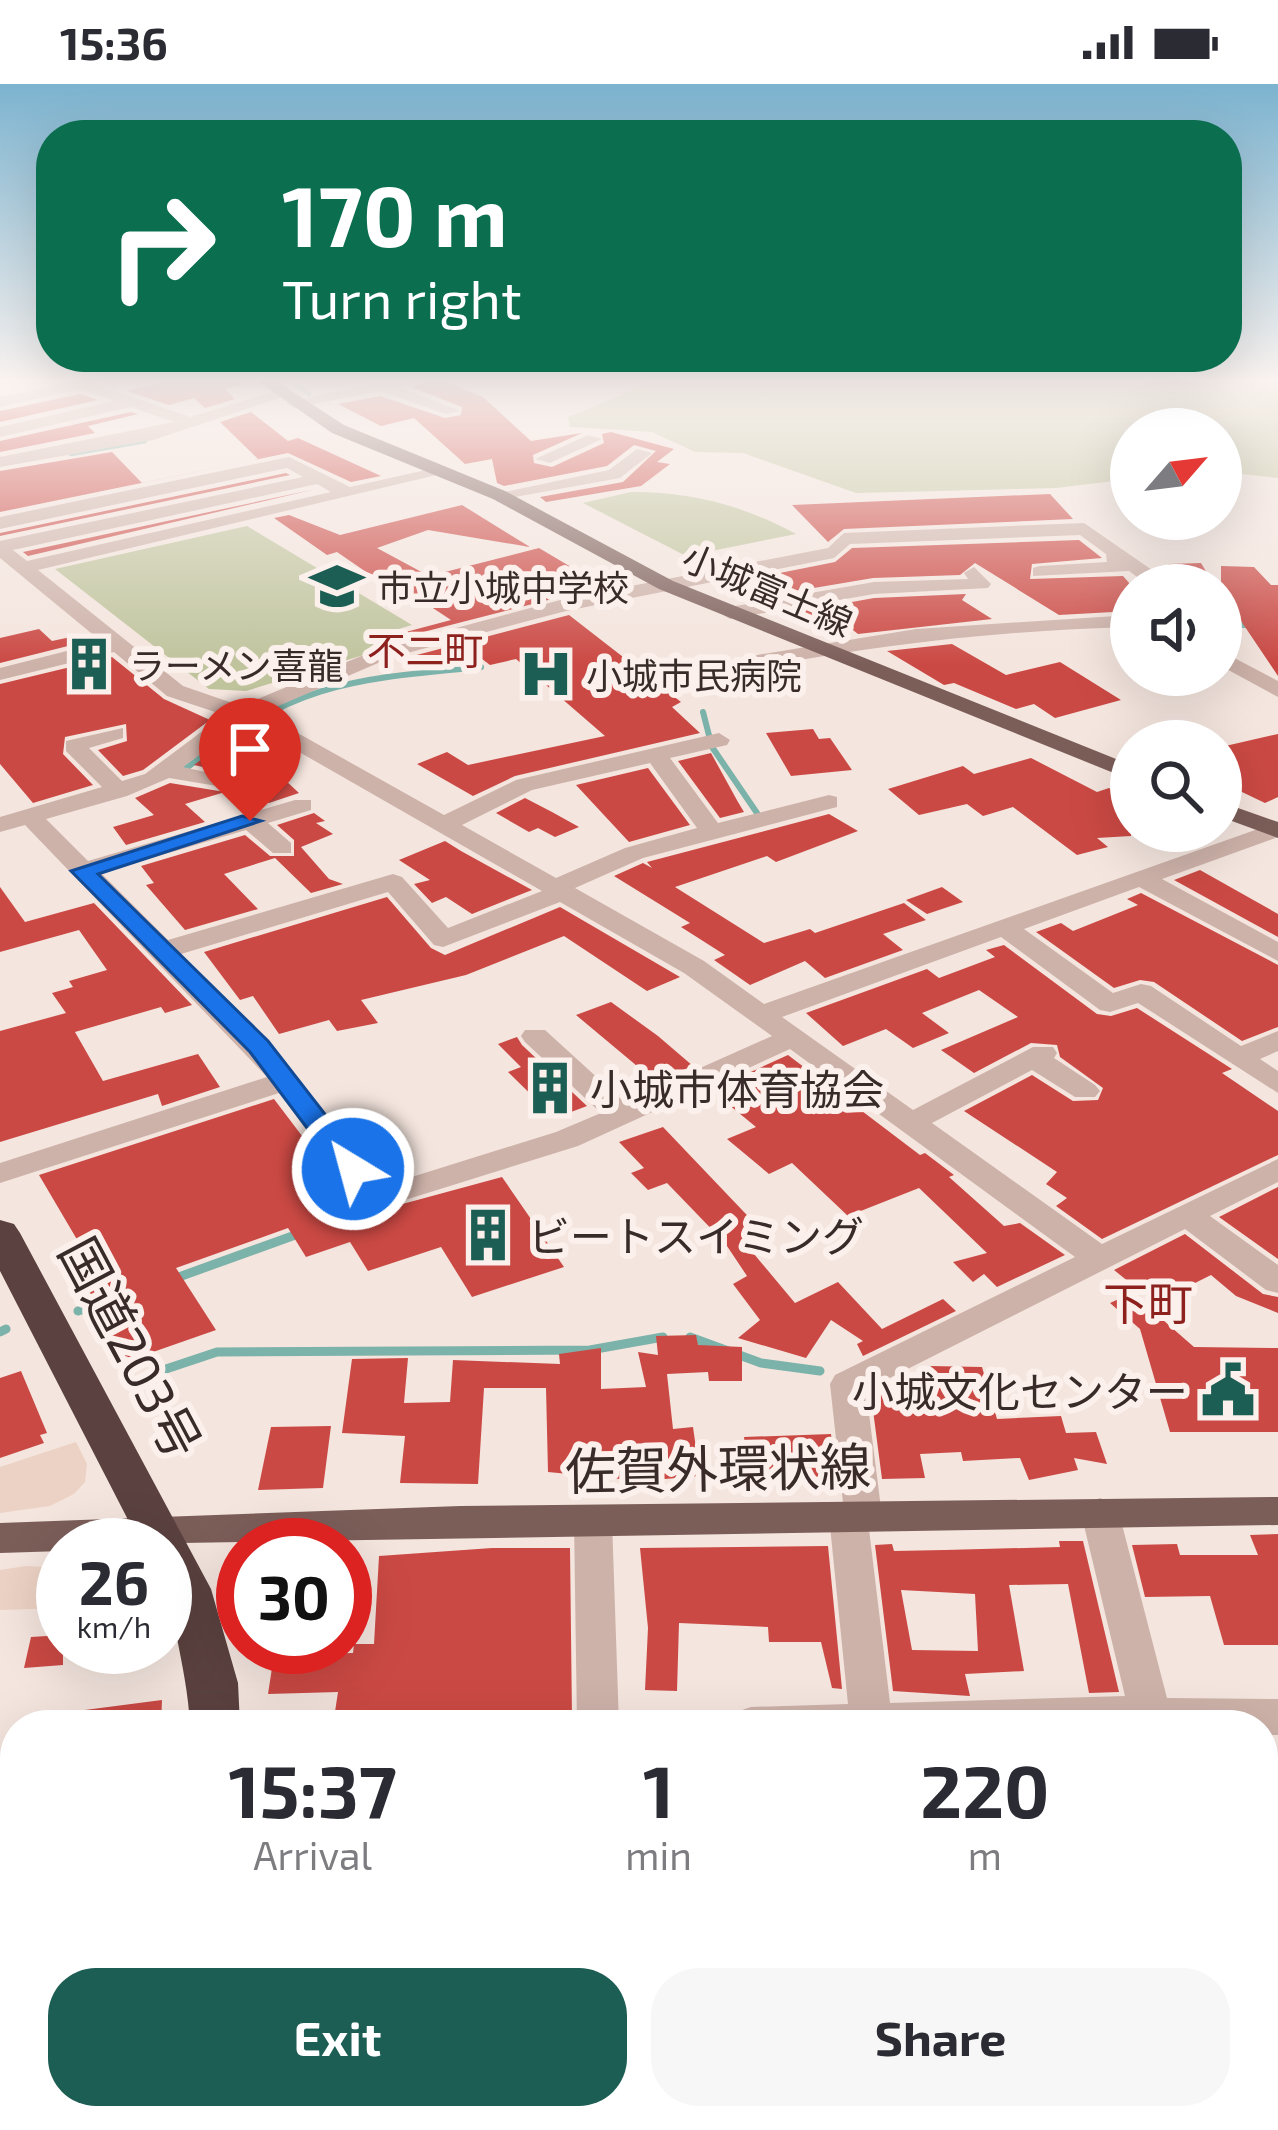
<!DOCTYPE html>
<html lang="en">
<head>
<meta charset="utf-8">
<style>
	body { margin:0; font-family:"Exo 2","Noto Sans JP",sans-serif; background:#f7f7f7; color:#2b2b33; height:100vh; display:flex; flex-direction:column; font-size:45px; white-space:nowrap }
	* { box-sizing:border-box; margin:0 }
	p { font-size:39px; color:#7c7c81 }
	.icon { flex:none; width:66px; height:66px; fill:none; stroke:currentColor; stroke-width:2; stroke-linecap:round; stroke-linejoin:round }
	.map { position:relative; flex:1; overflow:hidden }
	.panel { position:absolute; left:0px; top:1626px; width:1278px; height:420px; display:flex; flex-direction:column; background:#fff; border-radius:48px 48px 0 0; box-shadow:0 12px 48px #0002 }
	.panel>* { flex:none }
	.banner { position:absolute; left:36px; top:36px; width:1206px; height:252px; border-radius:48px; box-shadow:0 12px 48px #0002; background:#0b6e4f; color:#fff; overflow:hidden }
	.needle { width:78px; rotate:62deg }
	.tools { position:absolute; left:1110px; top:324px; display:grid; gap:24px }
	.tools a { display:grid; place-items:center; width:132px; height:132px; border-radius:50%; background:#fff; box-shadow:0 12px 48px #0002; font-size:60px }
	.speed { position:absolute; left:36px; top:1434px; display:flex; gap:24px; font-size:60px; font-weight:700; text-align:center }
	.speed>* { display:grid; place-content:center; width:156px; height:156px; border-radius:50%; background:#fff; box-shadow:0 12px 48px #0002; line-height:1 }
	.speed small { font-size:30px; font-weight:400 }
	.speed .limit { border:18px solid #d22; background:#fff; color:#111 }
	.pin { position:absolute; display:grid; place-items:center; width:102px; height:102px; color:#fff; margin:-123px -51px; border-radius:50% 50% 50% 0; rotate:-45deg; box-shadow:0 0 12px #0007 }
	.pin .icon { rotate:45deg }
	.me { position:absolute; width:132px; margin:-66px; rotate:323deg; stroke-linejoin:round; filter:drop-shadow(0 0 9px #0008) }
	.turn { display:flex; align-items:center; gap:42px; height:252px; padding:0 48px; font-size:54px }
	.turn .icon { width:156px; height:156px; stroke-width:2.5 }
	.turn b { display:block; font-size:84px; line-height:102px }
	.eta { display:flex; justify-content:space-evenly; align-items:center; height:204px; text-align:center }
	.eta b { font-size:72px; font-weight:700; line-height:84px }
	.primary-button { display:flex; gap:24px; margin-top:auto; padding:24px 48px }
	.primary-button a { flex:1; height:138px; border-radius:48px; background:#1c5d54; color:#fff; font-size:48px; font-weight:700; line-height:138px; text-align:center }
	.primary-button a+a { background:#f7f7f7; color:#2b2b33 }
	.status { display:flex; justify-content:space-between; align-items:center; height:84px; padding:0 60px; background:#fff; direction:ltr }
	.status svg { height:33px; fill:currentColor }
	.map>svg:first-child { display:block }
	.green { fill:#bfc49d }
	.plaza { fill:#ecd2c4 }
	.water { fill:#7bb2a9 }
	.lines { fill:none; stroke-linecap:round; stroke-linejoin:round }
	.stream-far2 { stroke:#7bb2a9; stroke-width:4.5 }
	.stream-far1 { stroke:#7bb2a9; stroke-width:6 }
	.stream { stroke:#7bb2a9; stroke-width:9 }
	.building { fill:#cb4944; fill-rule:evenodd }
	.street { fill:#cdb2a9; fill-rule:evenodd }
	.primary { fill:#7c5e59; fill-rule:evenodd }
	.highway { fill:#5b4240; fill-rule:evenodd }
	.route { fill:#1a73e8; stroke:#114b97; stroke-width:3 }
	.labels { text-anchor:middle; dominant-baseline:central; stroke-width:12; stroke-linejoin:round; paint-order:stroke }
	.far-poi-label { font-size:36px; fill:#392b29; stroke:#fbf0eb; text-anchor:start }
	.far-street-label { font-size:36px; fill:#392b29; stroke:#fbf0eb }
	.far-neighbourhood-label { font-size:39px; fill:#8d211e; stroke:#fbf0eb }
	.poi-label { font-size:42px; fill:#392b29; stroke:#fbf0eb; text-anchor:start }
	.neighbourhood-label { font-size:45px; fill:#8d211e; stroke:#fbf0eb }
	.near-street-label { font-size:51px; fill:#392b29; stroke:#fbf0eb }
</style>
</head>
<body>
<div class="status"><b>15:36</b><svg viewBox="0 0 49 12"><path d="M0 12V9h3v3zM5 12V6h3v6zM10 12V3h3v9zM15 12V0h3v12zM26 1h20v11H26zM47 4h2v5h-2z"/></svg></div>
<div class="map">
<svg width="1278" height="2046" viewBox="0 0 1278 2046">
	<rect width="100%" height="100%" fill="#f4e5de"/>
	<path class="green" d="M659,295H1278V394L1221,388V345H1131V395L1056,404L856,409L743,369L695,368L652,348L570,343L568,333Z
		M631,408C693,408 742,421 796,450L686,472L583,419Z
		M247,442L412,541L369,554L380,566L246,607L209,605L55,485Z"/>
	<path class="plaza" d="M76,1358L87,1380L85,1398L74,1410L50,1422L0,1429V1383Z
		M26,1482L63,1484V1524L0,1526V1486Z"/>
	<path class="water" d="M756,2031H928L936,2046H734Z"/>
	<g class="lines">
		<path class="stream-far2" d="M299,295L291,296L309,310
			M71,370L145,357"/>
		<path class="stream-far1" d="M1221,541H1253
			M703,628L712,663L757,729
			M184,686C295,599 345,596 481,583"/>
		<path class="stream" d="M176,1194L298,1150
			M78,1227L105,1218
			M0,1248L6,1245
			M690,1253L761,1279L820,1287
			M166,1285L217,1268L590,1266L663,1253"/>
	</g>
	<path class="building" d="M175,295H239L240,301L225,305L235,315L205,324L194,314L169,321L127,307Z
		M438,295L483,313L531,357L582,349L533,371L534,379L552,383L604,359L602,350L611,348L674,365L657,378L670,380L641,402L546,418L540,413L623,398L656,367L634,361L607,382L504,402L497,399L492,375L465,380L414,334L381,342L338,320L380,312L445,334L461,331L462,323L412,303Z
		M80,310L98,316L0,338V327Z
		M131,328L138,330L88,342L95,349L0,368V357Z
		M251,328L288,357L298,354L381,392L351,398L288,369L0,428V387L112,368L142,399L258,375L220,338Z
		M286,389L290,391L0,452V449Z
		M316,405L28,472L23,468Z
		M1050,410L1073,435L844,445L828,458L792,421Z
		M462,421L530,463L428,446L377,464L429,492L539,464L603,502L392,556L387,553L451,536L398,501L388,503L337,468L327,471L274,434L289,431L340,451Z
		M1079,456L1102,474L1032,480L1030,495L1123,492L1131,501V527L1059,531L975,479L960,491L873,494L754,514L730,499L835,478L852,464Z
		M1201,479L1214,501H1181L1168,480Z
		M1221,482L1254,483L1271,501H1278V592L1239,534H1221Z
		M966,510L962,516L992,535L858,550L835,532L799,540L785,530L874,514Z
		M569,531L681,618L672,623L700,649L515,692L473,712L417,680L447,668L468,681L605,652L516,575L490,581L482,575L425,581L413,572Z
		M39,545L52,557L85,550L92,556L0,579V554Z
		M952,560L1006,591L1060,578L1121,616L1055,634L1034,620L1016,625L954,599L944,601L887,567Z
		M112,573L164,615L210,636L143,686L123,692L98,666L127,657L126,640L65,653L63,670L93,701L33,719L0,680V600Z
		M813,645L819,655L830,654L852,686L791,692L766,649Z
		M1278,650V713L1265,719L1221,698V663Z
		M226,657L271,683L299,709L269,719L245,702L242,692L194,681Z
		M711,669L738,718L744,728L720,734L678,677Z
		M1031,674L1097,708L1109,704L1131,718V752L1097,754L1108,763L1077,771L1013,723L983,732L967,720L919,731L888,705L963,682L974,690Z
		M648,684L690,741L629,758L576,701Z
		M170,699L225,708L185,720L205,738L126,761L113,743L154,731L135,714Z
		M525,714L552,728L579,743L555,753L538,744L529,748L496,729Z
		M314,729L325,737L316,739L333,750L301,763L329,795L343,800L311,809L275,774L224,790L258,825L185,846L146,801L154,799L141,782L245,751L270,772H294V756L277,741Z
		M829,730L858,747L776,778L767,772L675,803L764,859L810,845L815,849L904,819L926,836L883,850L903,866L825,894L805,877L750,901L714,876L725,871L681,843L690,839L614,792L643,779L652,784L647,778Z
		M445,757L461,767L532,806L472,830L446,813L432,819L414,800L430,796L399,776Z
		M1200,786L1278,830V853L1174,796Z
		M0,803L25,838L94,819L192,921L165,929L161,923L75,948L103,997L198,970L220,1003L162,1022L158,1010L0,1058V947L66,929L52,909L73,903L69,897L107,886L79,846L0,868Z
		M942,803L963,818L927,830L906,816Z
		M1141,809L1278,881V943L1242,957L1154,898L1140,896L1114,904L1036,848L1061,839L1073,847L1138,821L1127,815Z
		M387,813L431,864L445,871L560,823L680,893L647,907L564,852L466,891L361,916L378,939L337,947L329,936L279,950L253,912L240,916L204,868Z
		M1004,861L1097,930L1111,932L1137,924L1232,985L1222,989L1278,1027V1071L1102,1155L1056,1122L1067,1114L1046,1100L1057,1088L964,1027L1032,991L1073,1017L1098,1016L1103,1004L1060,973L1057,961L1031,959L974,989L941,966L1018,933L979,906L922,929L949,949L913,964L886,945L843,962L806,929L927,885L939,894L995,873L986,866Z
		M611,918L658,952L693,982L655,997L576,931Z
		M517,953L522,961L587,1022L555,1034L508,988L521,983L498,960Z
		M788,971L920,1071L925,1069L954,1091L949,1093L1004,1142L1020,1139L1065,1171L997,1203L984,1190L973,1198L953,1178L987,1169L919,1104L848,1132L792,1079L769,1090L727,1055L756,1043L711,1006Z
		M274,1015L362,1131L502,1093L564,1183L472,1213L441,1163L368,1187L350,1158L306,1173L288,1144L176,1184L216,1246L133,1275L116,1268L94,1230L101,1228L67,1168L82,1164L39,1091Z
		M663,1043L764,1149L744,1158L795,1219L838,1198L882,1245L943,1215L956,1227L863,1272L857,1260L863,1257L831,1236L806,1274L738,1254L760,1236L733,1200L747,1192L725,1159L667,1099L648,1106L631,1089L644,1084L619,1058Z
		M1278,1103V1175L1219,1133Z
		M1185,1150L1263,1210L1278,1213V1229L1236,1212L1211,1191L1155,1219L1114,1186Z
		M1132,1209L1194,1263L1278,1264V1348H1170L1140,1245L1110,1219Z
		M696,1251L698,1261L742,1263V1297H709L708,1288L667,1290L673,1345L693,1343L700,1392L641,1397L548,1388L546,1304H484L478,1400L400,1399L405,1352L342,1349L352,1275L408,1274L404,1319L450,1318L453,1276L560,1280L559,1270L601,1264V1305L646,1303L638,1268L658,1271L656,1252Z
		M930,1282L982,1283L997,1335L1061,1332L1066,1349L1096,1348L1107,1380L1074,1374L1078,1386L1029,1396L1020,1374L963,1377L961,1368L920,1370L925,1394L882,1395L871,1311L890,1299L935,1298Z
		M21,1287L47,1349L40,1351L44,1359L0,1374V1294Z
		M331,1342L323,1404L258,1406L271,1343Z
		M831,1350L836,1392L749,1395L744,1353Z
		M1278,1450V1561H1224L1210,1512L1145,1513L1132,1461L1177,1460L1180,1471H1258L1250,1451Z
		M1059,1457H1083L1119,1608L1089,1609L1068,1500L1009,1501L1024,1587L965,1590L970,1612L893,1607L875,1461L892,1460L894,1467L945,1466L1060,1463ZM901,1506L975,1510L978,1567L912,1566Z
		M828,1462L842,1605L832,1604L821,1558H769L768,1543L679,1539L677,1607L645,1606L648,1544L640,1464Z
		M492,1464H570L572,1635L474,1627L473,1641H333L338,1608L268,1610L274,1571L353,1569L354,1560H374L379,1472Z
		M63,1551V1581L24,1584L31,1553Z
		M162,1616L161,1641H78L77,1627Z"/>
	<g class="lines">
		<path class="street" d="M58,295H80L190,333L283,305L291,310L153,356L0,383V373L174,338L131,323L0,353V343L114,317L80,305L0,323V313L64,300Z
			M392,295H422L399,303L460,327L446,330L380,307L294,324L286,319Z
			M588,351L602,355L550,379L535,375Z
			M637,365L652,369L620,394L499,416L490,411L609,386Z
			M289,373L350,403L444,382L453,387L38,486L183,602L241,622L378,565L564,515L828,464L844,449L1084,439L1168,497L1171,501H1148L1129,487L1033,492V484L1040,482L1107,478L1106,470L1080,451L850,460L834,474L566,527L392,573L262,629L444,731L516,696L719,649L730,656L727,661L670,674L718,739L829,711L837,713V723L643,774L575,804L704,877L764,920L1278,738V753L1162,795L1278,858V877L1139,803L1024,845L1113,909L1141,900L1151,902L1241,962L1278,947V967L1260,975L1278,987V1009L1138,919L1110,928L1100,926L1001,853L782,933L913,1026L1033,963H1053L1057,969L1054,974L1095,1001L1100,1007L1095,1013H1075L1032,986L932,1039L1102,1160L1278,1075V1098L1210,1132L1278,1181V1209L1266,1206L1185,1145L866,1306L882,1432L869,1445L890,1619L1125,1612L1081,1429L1087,1419L1100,1414L1113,1419L1119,1429L1167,1614L1278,1615V1651H1263V1641H730L736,1628L751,1623L848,1620L829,1432L843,1419L830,1300L835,1291L1075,1173L790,965L578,1062L376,1125L365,1122L279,1009L0,1099V1079L267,993L25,741L0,748V733L102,703L66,667V657L123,644V654L89,664L122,697L145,690L224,631L167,612L114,568L0,596V584L102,558L0,474V457L303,393L287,384L0,445V433ZM317,400L331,408L27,477L13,466ZM244,638L252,641L542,807L448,844L402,793L393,790L168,856L101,789L246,746L273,769H291V759L268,739L311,726V716H295L88,777L46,735L127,712L169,694L241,706V696L183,683ZM650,679L697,744L625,764L556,794L462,741L532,706ZM388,808L434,861L443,863L560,818L684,889L772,952L624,1018L545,946H525L521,952L525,958L601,1029L556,1048L383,1102L269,957L181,870Z
			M974,483L991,500L988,504L874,510L730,535L720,529L730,523L874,498L968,495L964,489Z
			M1131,531V543C986,547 845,564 704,595L693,589L757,571L916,545Z
			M1221,567L1278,597V613L1221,582Z
			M593,1421L607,1426L612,1436L619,1641H577L574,1436L579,1426Z
			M15,1879V1925L0,1927V1881Z"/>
		<path class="primary" d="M255,295H273L344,341L505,407L673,497L1131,681V696L659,505L493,415L332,349Z
			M1221,718L1278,738V754L1221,733Z
			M1278,1413V1441L63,1461V1467L0,1469V1439L460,1422Z"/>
		<path class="highway" d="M0,1136L14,1140L20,1149L211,1505L238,1599L240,1641H190C187,1579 165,1523 165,1461H141L0,1187Z
			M172,2031H232V2046H172Z"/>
	</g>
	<linearGradient id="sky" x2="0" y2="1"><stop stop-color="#7cb3cf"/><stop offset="0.51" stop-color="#faf3f0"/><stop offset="1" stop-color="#faf3f0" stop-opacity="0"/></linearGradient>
	<rect width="1278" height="581" fill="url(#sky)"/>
	<path class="route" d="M242,732L261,737L98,790L268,957L363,1079V1092H343L250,968L71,787Z"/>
	<defs>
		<symbol id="school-bare" viewBox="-9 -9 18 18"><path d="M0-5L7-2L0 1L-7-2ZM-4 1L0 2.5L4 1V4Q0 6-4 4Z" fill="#1c5d54" stroke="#fbf0eb" stroke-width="2.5" paint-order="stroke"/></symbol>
		<symbol id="building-bare" viewBox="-9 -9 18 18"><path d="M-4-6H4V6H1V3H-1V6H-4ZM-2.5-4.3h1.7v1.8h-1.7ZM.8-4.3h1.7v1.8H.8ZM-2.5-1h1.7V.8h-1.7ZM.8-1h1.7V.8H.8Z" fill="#1c5d54" stroke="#fbf0eb" stroke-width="2.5" paint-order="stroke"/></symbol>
		<symbol id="hospital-bare" viewBox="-9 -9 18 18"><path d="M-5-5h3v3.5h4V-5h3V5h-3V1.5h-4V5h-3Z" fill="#1c5d54" stroke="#fbf0eb" stroke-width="2.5" paint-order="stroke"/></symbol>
		<symbol id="civic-bare" viewBox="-9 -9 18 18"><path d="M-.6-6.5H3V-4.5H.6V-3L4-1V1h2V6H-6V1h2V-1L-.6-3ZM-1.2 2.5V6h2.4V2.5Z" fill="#1c5d54" stroke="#fbf0eb" stroke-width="2.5" paint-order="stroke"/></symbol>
	</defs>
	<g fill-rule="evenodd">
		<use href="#school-bare" x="299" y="464" width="76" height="76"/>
		<use href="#building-bare" x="51" y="542" width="76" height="76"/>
		<use href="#hospital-bare" x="508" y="552" width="76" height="76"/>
		<use href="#building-bare" x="512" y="966" width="76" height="76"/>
		<use href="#building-bare" x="450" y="1113" width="76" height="76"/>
		<use href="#civic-bare" x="1190" y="1268" width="76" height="76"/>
	</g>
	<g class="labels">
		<g class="far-poi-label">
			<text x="377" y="502">市立小城中学校</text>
			<text x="129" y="580">ラーメン喜龍</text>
			<text x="586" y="590">小城市民病院</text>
		</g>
		<g class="far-street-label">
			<text transform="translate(768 505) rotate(23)">小城富士線</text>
		</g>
		<g class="far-neighbourhood-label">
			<text x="425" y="565">不二町</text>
		</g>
		<g class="poi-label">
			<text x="590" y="1004">小城市体育協会</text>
			<text x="528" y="1151">ビートスイミング</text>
			<text x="1188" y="1306" text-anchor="end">小城文化センター</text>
		</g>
		<g class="neighbourhood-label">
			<text x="1148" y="1218">下町</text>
		</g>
		<g class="near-street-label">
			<text transform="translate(132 1263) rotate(62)">国道203号</text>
			<text transform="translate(718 1383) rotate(-1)">佐賀外環状線</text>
		</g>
	</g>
</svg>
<div class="tools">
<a><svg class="needle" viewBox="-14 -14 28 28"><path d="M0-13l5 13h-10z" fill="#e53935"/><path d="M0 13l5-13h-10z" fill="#7c7c81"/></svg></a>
<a><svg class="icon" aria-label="sound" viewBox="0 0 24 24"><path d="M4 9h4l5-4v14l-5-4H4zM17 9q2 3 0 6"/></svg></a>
<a><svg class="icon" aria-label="search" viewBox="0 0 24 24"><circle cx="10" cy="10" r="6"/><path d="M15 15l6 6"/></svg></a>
</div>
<div class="speed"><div>26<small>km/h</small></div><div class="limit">30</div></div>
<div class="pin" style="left:250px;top:737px;background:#d93025"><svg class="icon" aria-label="arrive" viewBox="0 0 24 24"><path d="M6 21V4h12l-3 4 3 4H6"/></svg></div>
<svg class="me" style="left:353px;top:1085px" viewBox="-20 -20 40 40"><circle r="17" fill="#1a73e8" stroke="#fff" stroke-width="3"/><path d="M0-11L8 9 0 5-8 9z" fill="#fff"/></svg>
<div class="banner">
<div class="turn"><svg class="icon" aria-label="right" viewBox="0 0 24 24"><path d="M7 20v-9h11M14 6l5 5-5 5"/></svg><div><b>170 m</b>Turn right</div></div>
</div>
<section class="panel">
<div class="eta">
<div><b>15:37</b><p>Arrival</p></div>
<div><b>1</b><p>min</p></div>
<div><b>220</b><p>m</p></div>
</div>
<div class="primary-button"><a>Exit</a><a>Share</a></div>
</section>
</div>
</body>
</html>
